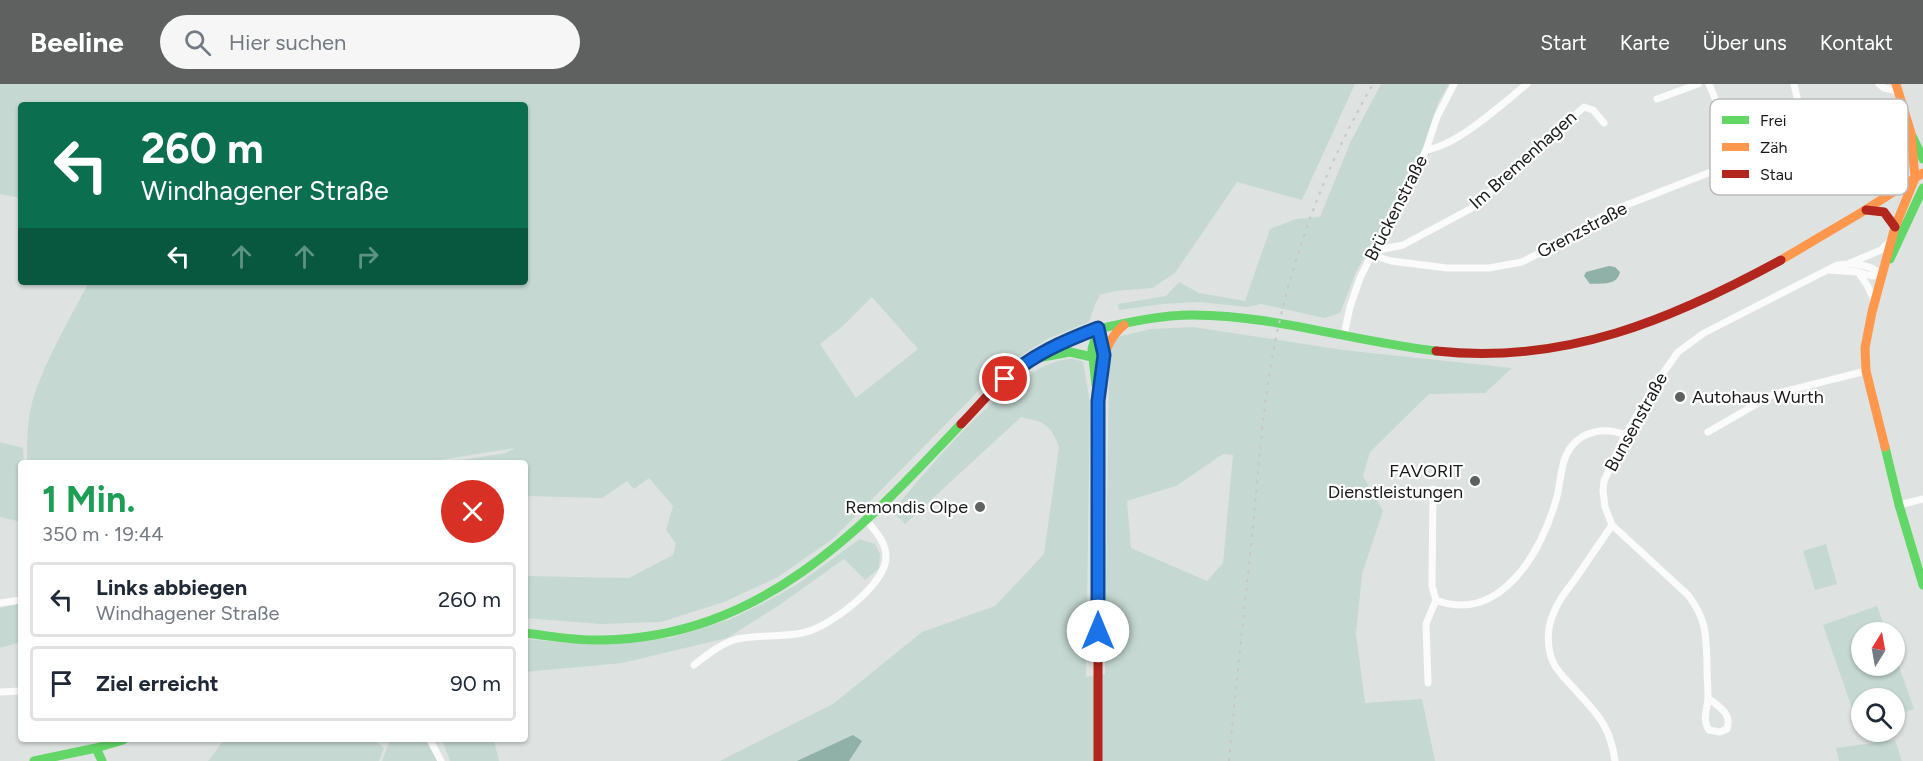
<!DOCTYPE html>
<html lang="de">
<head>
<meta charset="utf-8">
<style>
	body { margin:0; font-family:Figtree,sans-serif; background:#f6f6f7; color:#1f2937; height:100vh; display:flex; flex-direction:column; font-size:22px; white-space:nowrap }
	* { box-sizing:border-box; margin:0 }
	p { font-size:20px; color:#747a83 }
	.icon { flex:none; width:33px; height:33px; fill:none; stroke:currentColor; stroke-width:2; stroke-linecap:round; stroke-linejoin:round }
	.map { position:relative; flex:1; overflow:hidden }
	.drawer { position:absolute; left:18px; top:376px; width:510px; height:282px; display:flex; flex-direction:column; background:#fff; border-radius:6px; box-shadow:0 2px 4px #0004 }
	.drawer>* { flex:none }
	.top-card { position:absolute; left:18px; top:18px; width:510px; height:183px; border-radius:6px; box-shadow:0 2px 4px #0004; background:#0b6e4f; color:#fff; overflow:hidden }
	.needle { width:39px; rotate:11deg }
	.fabs { position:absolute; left:1851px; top:538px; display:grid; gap:12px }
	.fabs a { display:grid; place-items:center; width:54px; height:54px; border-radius:50%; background:#fff; box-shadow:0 2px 4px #0004; font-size:30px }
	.pin { position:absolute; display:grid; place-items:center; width:51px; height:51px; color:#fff; margin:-26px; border:3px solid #fff; border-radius:50%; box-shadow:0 2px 6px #0007 }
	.me { position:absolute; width:66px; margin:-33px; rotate:0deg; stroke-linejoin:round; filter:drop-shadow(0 0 4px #0008) }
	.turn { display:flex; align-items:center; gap:21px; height:126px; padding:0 24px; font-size:27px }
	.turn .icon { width:78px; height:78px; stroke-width:2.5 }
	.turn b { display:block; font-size:42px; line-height:51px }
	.lanes { display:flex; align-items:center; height:57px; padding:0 24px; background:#0003; justify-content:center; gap:30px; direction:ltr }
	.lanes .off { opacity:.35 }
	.round { display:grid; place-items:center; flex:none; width:63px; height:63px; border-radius:32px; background:#f6f6f7 }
	.summary { display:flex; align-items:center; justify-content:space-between; height:102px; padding:0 24px }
	h1 { font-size:36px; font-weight:700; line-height:45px; color:#1e9e55 }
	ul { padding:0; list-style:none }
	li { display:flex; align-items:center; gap:18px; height:75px; margin:0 12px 9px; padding:0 12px; border:3px solid #e0e1e3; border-radius:6px }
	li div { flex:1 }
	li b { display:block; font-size:22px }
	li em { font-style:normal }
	header { display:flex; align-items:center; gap:36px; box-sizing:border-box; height:84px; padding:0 30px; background:#5e6160; color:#fff }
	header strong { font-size:28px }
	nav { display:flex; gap:33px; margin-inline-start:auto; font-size:21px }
	.search { width:420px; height:54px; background:#f6f6f7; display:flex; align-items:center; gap:15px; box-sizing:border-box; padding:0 21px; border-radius:33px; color:#747a83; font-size:22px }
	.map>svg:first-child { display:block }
	.green { fill:#c5d8d2; fill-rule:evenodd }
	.water { fill:#90b1a8 }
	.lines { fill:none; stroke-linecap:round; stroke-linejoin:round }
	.street { stroke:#fafbfa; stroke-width:7 }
	.fast { stroke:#63d668; stroke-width:9 }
	.slow { stroke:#ff974d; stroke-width:9 }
	.jam { stroke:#b3261e; stroke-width:9 }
	.rail { stroke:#c6c7c7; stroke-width:2; stroke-dasharray:3 6; stroke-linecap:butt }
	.route-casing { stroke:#114b97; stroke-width:15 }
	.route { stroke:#1a73e8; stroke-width:10 }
	.poi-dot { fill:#5e6160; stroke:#fff; stroke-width:2 }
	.labels { text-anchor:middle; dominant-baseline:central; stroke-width:4.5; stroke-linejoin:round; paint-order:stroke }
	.street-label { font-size:18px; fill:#191b1a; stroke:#fff }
	.poi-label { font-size:18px; fill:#191b1a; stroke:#fff; text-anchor:end }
	.key { fill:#fff; stroke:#babbba; stroke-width:1.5 }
	.key-label { font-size:16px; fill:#191b1a }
</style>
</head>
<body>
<header>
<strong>Beeline</strong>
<div class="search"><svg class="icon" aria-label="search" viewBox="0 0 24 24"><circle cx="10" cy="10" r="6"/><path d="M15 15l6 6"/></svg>Hier suchen</div>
<nav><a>Start</a><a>Karte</a><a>Über uns</a><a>Kontakt</a></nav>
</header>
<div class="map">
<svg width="1923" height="677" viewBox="0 0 1923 677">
	<rect width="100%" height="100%" fill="#dee3e1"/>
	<path class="green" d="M0,0H1355L1302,116L1237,98L1175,189L1152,204L1115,207L1100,211L1095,220L1089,238L1047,255L998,287L834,454L778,493L724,518L661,538L601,540L525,534V492L629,494L673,471L676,460L666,446L673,422L649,394L634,405L627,397L602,414L525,412V380L442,379L506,369L515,364L415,380L27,379C27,358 27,336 33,315C45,277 70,234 89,198H525V21H21V114L0,110ZM872,213L918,265L856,314L820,260L844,241Z
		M1381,0H1449L1438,19L1424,64L1356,188L1340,229L1324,234L1261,220L1247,223L1199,218L1162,220L1119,226L1118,220L1166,212L1179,198L1199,209L1245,217L1270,145L1296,135L1320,133L1351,57Z
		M1193,243L1343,266L1512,284L1485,309L1429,310L1370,368L1363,392L1383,427L1362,490L1356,550L1365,619L1422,615L1435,677H720L833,620L922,548L995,522L1044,470L1059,363C1050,339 1044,338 1021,333L905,440L892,427C930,384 1012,279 1070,275C1074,274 1079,277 1083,278L1090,319L1086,593L1105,590L1109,285L1112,260L1117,253L1151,245ZM1223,370L1233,371L1223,479L1207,497L1131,464L1127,417L1176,402Z
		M0,358L23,364L24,379L21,380V438L0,433Z
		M860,455L875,460L880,470L879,484L865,496L844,475L778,522L727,554L622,579L525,588V555L593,561L670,554L731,535L766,518L796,501Z
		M1826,460L1837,500L1815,506L1803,467Z
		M21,519V558L0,564V604V524Z
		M1877,522L1887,549H1862V582H1894L1895,571L1914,625L1895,632L1894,615H1862L1861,643L1859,644L1823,541Z
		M224,656H374L384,664L379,677H208Z
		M390,656H433L442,677H382Z
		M442,656H494L499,677H450Z
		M1895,656L1902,677H1839L1836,664Z"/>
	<path class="water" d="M1609,182L1615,183L1620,188C1617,202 1602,199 1590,200L1584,192L1586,188Z
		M853,651L862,657L849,677H797Z"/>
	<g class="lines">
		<path class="street" d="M1709,0L1723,34
			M1794,0L1800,27L1785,59L1794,86
			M1879,0L1884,4L1898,7
			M1657,15L1698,0
			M1426,66C1458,61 1501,21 1527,0
			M1373,167L1381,174L1391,177L1447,184H1489L1522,178L1555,161L1611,127L1785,59
			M1373,167L1403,161L1472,124L1584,23L1593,26L1604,39
			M1850,179L1881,166L1891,156
			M1829,186L1858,188L1872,192L1882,191
			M1858,188L1867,201L1875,218
			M1344,251L1350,223L1360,194L1379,156L1399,123L1426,66L1437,33L1454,0
			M1708,348L1774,310L1866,287
			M1433,405L1432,502L1436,516C1500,541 1542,467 1556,416C1561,400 1560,377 1571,363C1584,346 1607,343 1625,351
			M1899,421L1923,415
			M1612,441C1600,459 1588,476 1576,494C1567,506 1557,518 1552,533C1547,546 1547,565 1553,578C1558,590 1571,600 1579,610C1600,632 1611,646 1615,677
			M0,519L21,516
			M694,581C707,571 720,560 737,555C759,550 784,554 806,548C831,542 886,500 886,473C886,458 876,448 867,437
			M1428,599L1426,540L1436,516
			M0,608L21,607
			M1708,614C1719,623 1732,629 1727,645L1720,648L1709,646C1702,636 1707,626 1708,614C1708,604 1707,592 1707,581C1706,551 1707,536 1688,511L1612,441L1605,423L1603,407L1604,397L1625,351L1656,299L1678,268L1704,249L1837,181C1852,179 1870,180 1882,191
			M430,656L441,677"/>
		<path class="fast" d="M1912,52L1923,75
			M1890,175L1923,104
			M1098,245C1129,238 1161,231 1193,231C1274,231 1355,258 1436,267
			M1032,275L1070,268L1092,273
			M1096,301L1092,265L1098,245
			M1885,363L1899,421L1923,501
			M525,549C551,552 576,557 602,556C761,553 859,448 961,340
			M96,664L102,677
			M34,677L96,664L123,656"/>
		<path class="slow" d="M1781,176L1862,128L1923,89
			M1885,363L1866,287L1865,264L1872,228L1895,143L1915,94L1911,49L1896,0
			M1098,375C1098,335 1090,268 1124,241"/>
		<path class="jam" d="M1866,126L1884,128L1895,143
			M1436,267C1564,281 1671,236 1781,176
			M961,340C972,329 982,317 993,306C1023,277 1060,260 1098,245
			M1098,375V677"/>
		<path class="rail" d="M1229,677C1236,599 1245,521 1253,442C1258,388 1262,334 1271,280C1288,182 1323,86 1373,0"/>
	</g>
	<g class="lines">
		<defs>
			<path id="route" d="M1005,295C1032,271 1064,257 1098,244L1104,271L1098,317V547"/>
		</defs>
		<use href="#route" class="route-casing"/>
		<use href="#route" class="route"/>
	</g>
	<g class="poi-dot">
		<circle cx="1680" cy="313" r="6"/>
		<circle cx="1475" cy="397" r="6"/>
		<circle cx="980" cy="423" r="6"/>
	</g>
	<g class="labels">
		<g class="street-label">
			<text transform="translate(1523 76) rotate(-42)">Im Bremenhagen</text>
			<text transform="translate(1396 124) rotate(-63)">Brückenstraße</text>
			<text transform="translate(1582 146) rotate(-28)">Grenzstraße</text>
			<text transform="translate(1636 338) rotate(-61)">Bunsenstraße</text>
		</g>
		<g class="poi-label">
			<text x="1692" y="313" text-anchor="start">Autohaus Wurth</text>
			<text x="1463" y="387">FAVORIT<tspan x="1463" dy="21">Dienstleistungen</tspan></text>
			<text x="968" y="423">Remondis Olpe</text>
		</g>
	</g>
	<rect x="1710" y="15" width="198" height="96" rx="9" class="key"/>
	<rect x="1722" y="32" width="27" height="8" fill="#63d668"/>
	<rect x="1722" y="59" width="27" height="8" fill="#ff974d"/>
	<rect x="1722" y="86" width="27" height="8" fill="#b3261e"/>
	<g class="key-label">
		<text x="1760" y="42">Frei</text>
		<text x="1760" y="69">Zäh</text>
		<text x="1760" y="96">Stau</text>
	</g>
</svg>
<div class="fabs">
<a><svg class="needle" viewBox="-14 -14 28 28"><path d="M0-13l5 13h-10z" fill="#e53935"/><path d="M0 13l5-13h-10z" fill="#747a83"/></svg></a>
<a><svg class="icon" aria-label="search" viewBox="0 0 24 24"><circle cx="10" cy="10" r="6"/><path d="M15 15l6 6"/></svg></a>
</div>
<div class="pin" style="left:1005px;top:295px;background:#d93025"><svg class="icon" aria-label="arrive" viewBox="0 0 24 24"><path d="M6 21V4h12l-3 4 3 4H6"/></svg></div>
<svg class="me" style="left:1098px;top:547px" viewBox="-20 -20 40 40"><circle r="19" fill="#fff"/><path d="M0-13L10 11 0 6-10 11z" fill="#1a73e8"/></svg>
<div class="top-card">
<div class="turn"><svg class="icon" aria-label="left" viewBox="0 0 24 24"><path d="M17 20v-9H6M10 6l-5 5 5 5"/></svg><div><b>260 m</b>Windhagener Straße</div></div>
<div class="lanes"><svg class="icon" aria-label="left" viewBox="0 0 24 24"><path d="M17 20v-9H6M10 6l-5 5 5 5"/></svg><svg class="icon off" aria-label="ahead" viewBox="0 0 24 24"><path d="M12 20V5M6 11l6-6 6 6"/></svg><svg class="icon off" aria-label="ahead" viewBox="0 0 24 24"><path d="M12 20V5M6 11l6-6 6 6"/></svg><svg class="icon off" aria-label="right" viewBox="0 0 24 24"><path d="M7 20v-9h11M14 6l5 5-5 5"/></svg></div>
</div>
<section class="drawer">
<div class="summary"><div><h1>1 Min.</h1><p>350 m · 19:44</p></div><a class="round" style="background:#d93025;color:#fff"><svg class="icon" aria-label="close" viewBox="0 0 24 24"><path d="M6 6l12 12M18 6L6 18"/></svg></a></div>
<ul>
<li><svg class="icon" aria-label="left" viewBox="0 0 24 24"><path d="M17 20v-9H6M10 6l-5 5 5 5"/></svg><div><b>Links abbiegen</b><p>Windhagener Straße</p></div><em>260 m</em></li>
<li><svg class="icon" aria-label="arrive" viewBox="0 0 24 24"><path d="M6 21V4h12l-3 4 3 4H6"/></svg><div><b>Ziel erreicht</b></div><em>90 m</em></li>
</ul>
</section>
</div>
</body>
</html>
